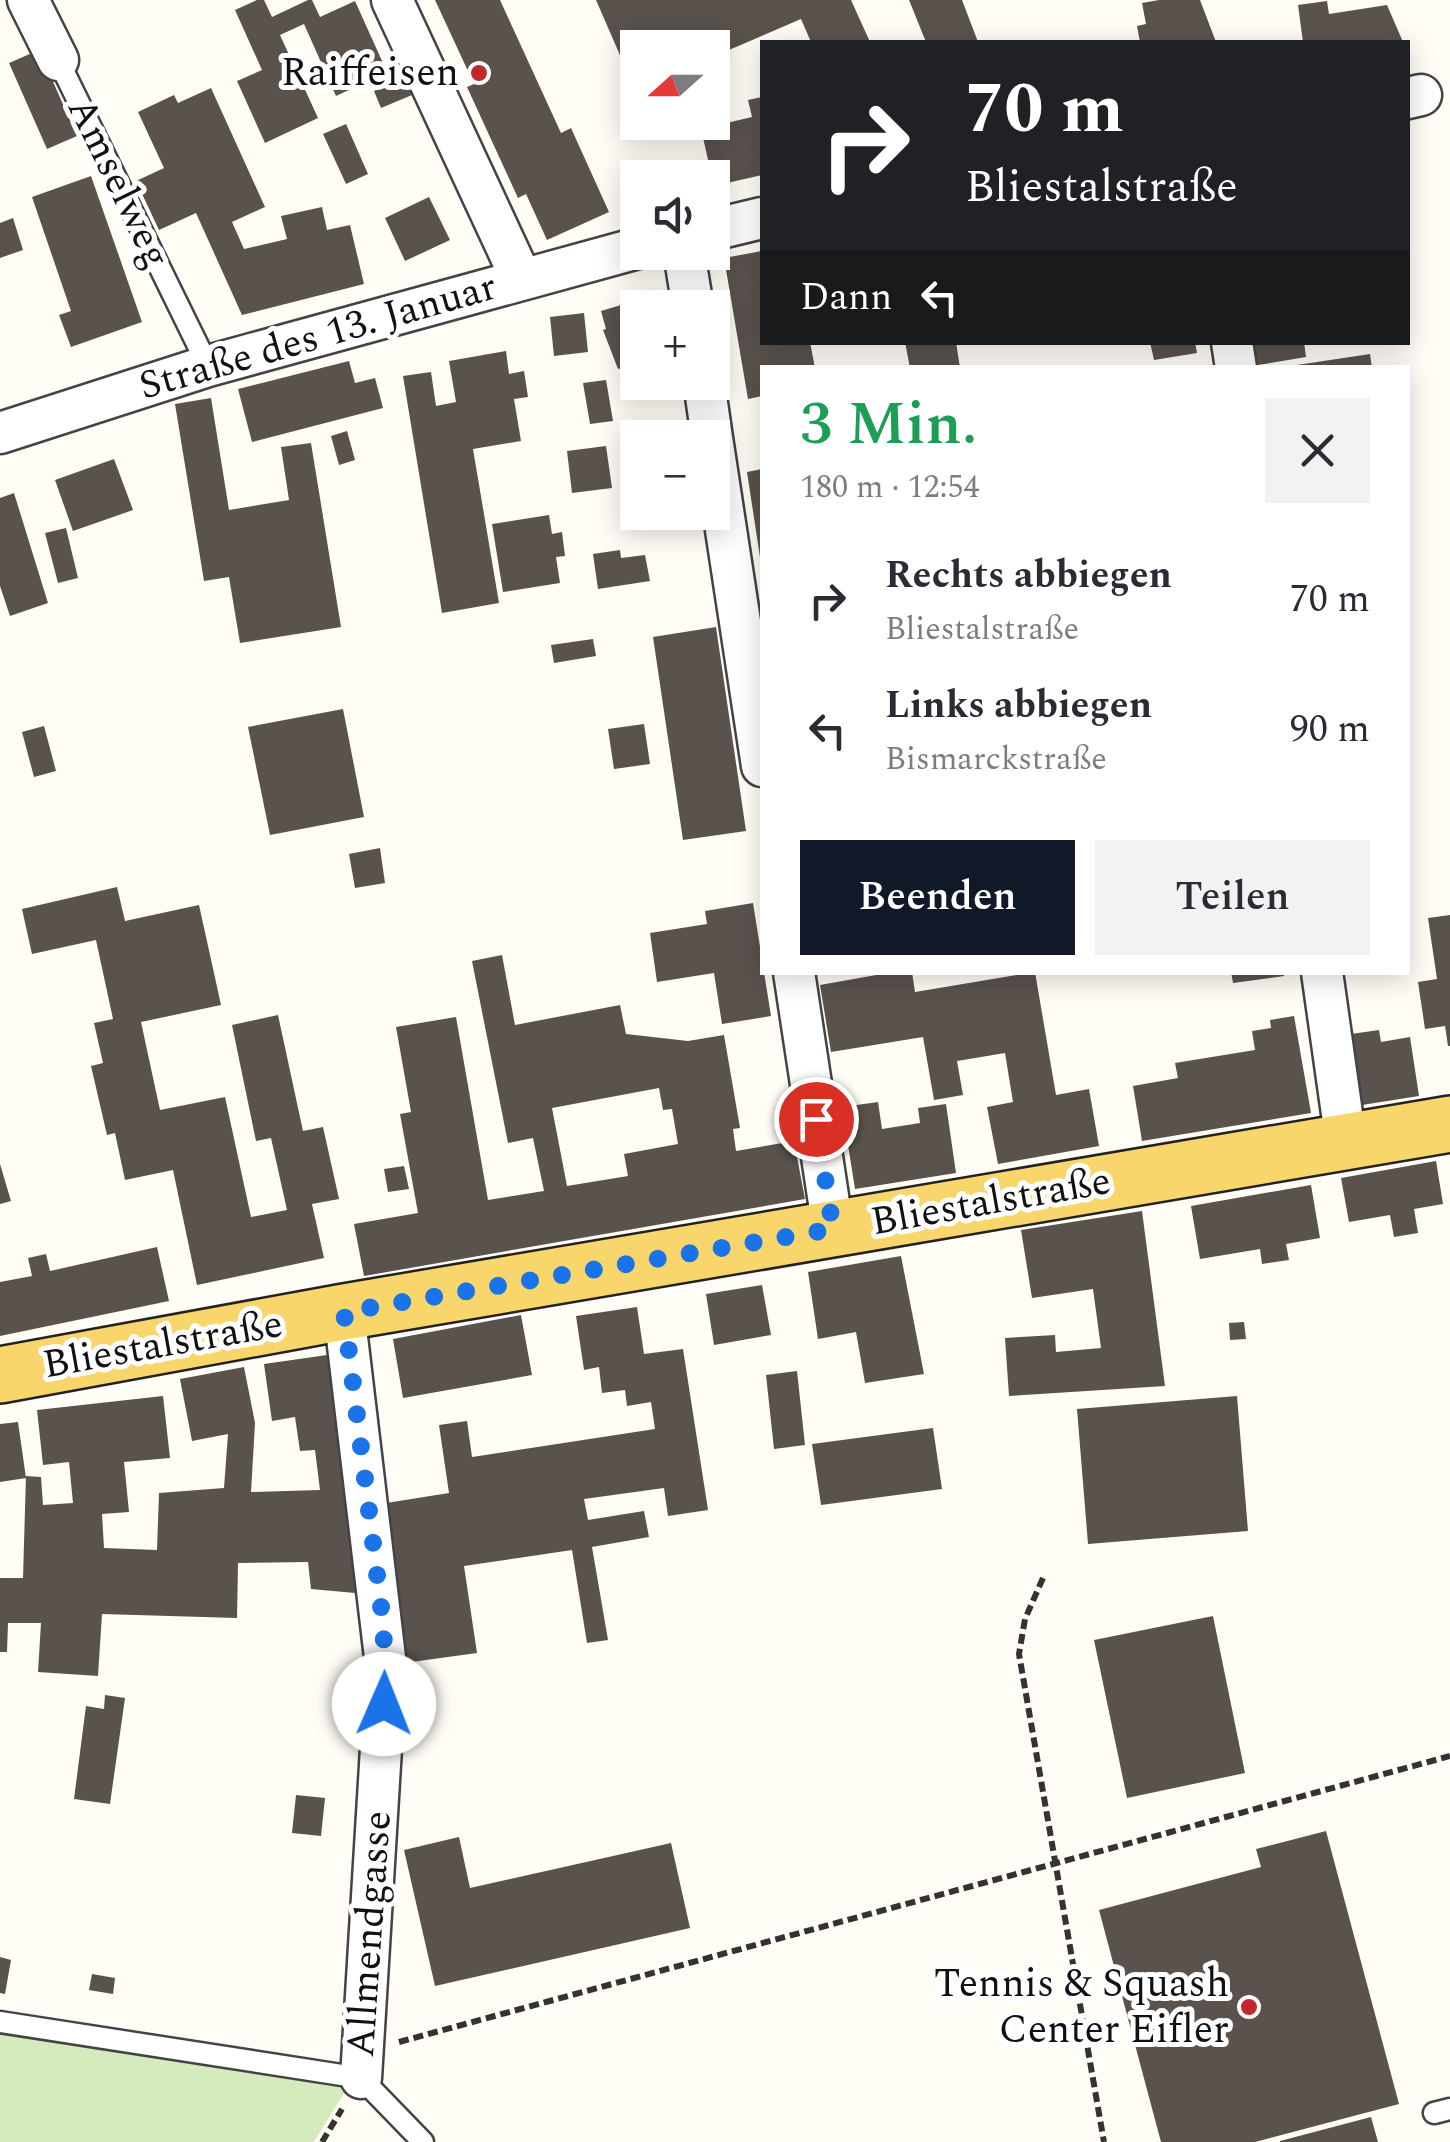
<!DOCTYPE html>
<html lang="de">
<head>
<meta charset="utf-8">
<style>
	body { margin:0; font-family:Spectral,serif; background:#f2f2f3; color:#2b2b33; height:100vh; display:flex; flex-direction:column; font-size:38px; white-space:nowrap }
	* { box-sizing:border-box; margin:0 }
	p { font-size:32px; color:#7c7c81 }
	.icon { flex:none; width:55px; height:55px; fill:none; stroke:currentColor; stroke-width:2; stroke-linecap:round; stroke-linejoin:round }
	.map { position:relative; flex:1; overflow:hidden }
	.details { position:absolute; left:760px; top:365px; width:650px; height:610px; display:flex; flex-direction:column; background:#fff; border-radius:0px; box-shadow:0 5px 25px #0003 }
	.details>* { flex:none }
	.banner { position:absolute; left:760px; top:40px; width:650px; height:305px; border-radius:0px; box-shadow:0 5px 25px #0003; background:#202124; color:#fff; overflow:hidden }
	.needle { width:65px; rotate:249deg }
	.controls { position:absolute; left:620px; top:30px; display:grid; gap:20px }
	.controls a { display:grid; place-items:center; width:110px; height:110px; border-radius:0px; background:#fff; box-shadow:0 5px 25px #0003; font-size:50px }
	.pin { position:absolute; display:grid; place-items:center; width:85px; height:85px; color:#fff; margin:-42px; border:5px solid #fff; border-radius:50%; box-shadow:0 2px 10px #0007 }
	.me { position:absolute; width:110px; margin:-55px; rotate:1deg; stroke-linejoin:round; filter:drop-shadow(0 0 8px #0008) }
	.turn { display:flex; align-items:center; gap:35px; height:210px; padding:0 40px; font-size:45px }
	.turn .icon { width:130px; height:130px; stroke-width:2.5 }
	.turn b { display:block; font-size:70px; line-height:85px }
	.then { display:flex; align-items:center; height:95px; padding:0 40px; background:#0003; gap:20px; font-size:38px }
	.round { display:grid; place-items:center; flex:none; width:105px; height:105px; border-radius:0px; background:#f2f2f3 }
	.headline { display:flex; align-items:center; justify-content:space-between; height:170px; padding:0 40px }
	h1 { font-size:60px; font-weight:600; line-height:75px; color:#1e9e55 }
	.action { display:flex; gap:20px; margin-top:auto; padding:20px 40px }
	.action a { flex:1; height:115px; border-radius:0px; background:#111827; color:#fff; font-size:40px; font-weight:600; line-height:115px; text-align:center }
	.action a+a { background:#f2f2f3; color:#2b2b33 }
	ul { padding:0; list-style:none }
	li { display:flex; align-items:center; gap:30px; height:130px; padding:0 40px }
	li div { flex:1 }
	li b { display:block; font-size:38px }
	li em { font-style:normal }
	.map>svg:first-child { display:block }
	.green { fill:#d5ebbd }
	.building { fill:#5a524d; fill-rule:evenodd }
	.lines { fill:none; stroke-linecap:round; stroke-linejoin:round }
	.service-casing { stroke:#444; stroke-width:25 }
	.minor-casing { stroke:#444; stroke-width:45 }
	.primary-casing { stroke:#222; stroke-width:60 }
	.path { stroke:#333; stroke-width:6; stroke-dasharray:10 5; stroke-linecap:butt }
	.service { stroke:#fff; stroke-width:20 }
	.minor { stroke:#fff; stroke-width:40 }
	.primary { stroke:#f9d66b; stroke-width:55 }
	.route { stroke:#1a73e8; stroke-width:18; stroke-dasharray:0 32.4 }
	.poi-dot { fill:#c4262e; stroke:#fff; stroke-width:4 }
	.labels { text-anchor:middle; dominant-baseline:central; stroke-width:10; stroke-linejoin:round; paint-order:stroke }
	.poi-label { font-size:40px; fill:#111; stroke:#fff; text-anchor:end }
	.street-label { font-size:40px; fill:#111; stroke:#fff }
</style>
</head>
<body>
<div class="map">
<svg width="1450" height="2142" viewBox="0 0 1450 2142">
	<rect width="100%" height="100%" fill="#fffdf5"/>
	<path class="green" d="M0,2029L351,2082L314,2142H0Z"/>
	<path class="building" d="M257,0H264L272,17L308,0H312L320,17L355,1L387,72L336,96L304,24L280,35L318,118L265,143L237,81L262,70L235,10Z
		M435,0H500L561,133L571,128L609,212L547,240L526,194L518,198L467,87L474,84Z
		M596,0H851L870,42H811L801,19L722,53L712,31L676,48H638V64L626,69Z
		M909,0H962L978,42H926Z
		M1159,0H1200L1216,42H1140L1137,26L1146,24L1142,3Z
		M1327,1L1329,14L1387,5L1403,42H1303L1298,5Z
		M39,50L77,136L47,149L9,63Z
		M404,78L412,95L381,108L374,91Z
		M211,88L265,207L232,222L244,249L287,239L281,216L322,207L327,230L350,225L364,284L242,315L196,213L159,230L136,181L164,168L138,112L174,95L178,103Z
		M762,97V175L714,186L701,129L752,117L748,100Z
		M346,124L368,174L346,184L323,134Z
		M91,176L142,322L71,347L59,315L71,311L32,197Z
		M429,197L450,240L405,261L385,218Z
		M13,218L23,250L0,258V223Z
		M762,251V342H810L815,368H762V396L748,399L724,258Z
		M651,296L654,308H638V363L618,369L603,330L606,329L601,311Z
		M584,313L588,352L554,356L550,317Z
		M905,342H956L960,368H910Z
		M1150,342H1195L1197,353L1154,360Z
		M1254,342H1304L1306,357L1258,365Z
		M506,351L509,374L524,371L528,397L514,399L521,441L473,449L499,603L442,613L403,376L431,372L436,406L456,402L449,361Z
		M1370,354L1372,368H1297V365Z
		M349,361L355,383L375,378L383,408L252,442L238,389Z
		M606,380L613,421L590,424L583,383Z
		M211,398L229,510L289,500L281,447L311,443L341,627L240,643L229,577L204,581L175,404Z
		M347,431L355,460L339,465L331,436Z
		M606,446L612,488L572,493L567,451Z
		M114,459L133,510L73,531L55,480Z
		M762,469V557H760L747,472Z
		M14,493L48,603L10,616L0,586V498Z
		M648,512H696V516L649,522Z
		M549,515L552,534L562,532L565,556L556,557L560,583L503,592L492,524Z
		M66,528L78,578L58,583L45,533Z
		M620,550L621,558L645,555L650,581L598,589L593,554Z
		M716,627L746,831L683,840L653,637Z
		M593,639L596,656L554,663L551,645Z
		M343,709L364,817L270,835L248,727Z
		M644,724L650,764L614,769L608,729Z
		M44,726L56,771L34,777L22,732Z
		M380,848L385,883L355,888L349,854Z
		M117,887L125,921L199,905L221,1005L141,1022L160,1110L225,1097L251,1217L287,1210L271,1138L256,1141L232,1025L278,1015L303,1131L323,1127L339,1199L312,1204L324,1258L197,1285L173,1170L125,1180L115,1133L107,1135L91,1066L103,1063L94,1023L113,1019L96,940L32,954L22,909Z
		M753,903L771,1016L722,1024L714,973L657,982L650,933L707,924L705,911Z
		M1450,915V1046H1448L1445,1026L1425,1029L1418,982L1437,979L1428,918Z
		M502,955L515,1025L620,1005L626,1034L688,1041L724,1035L740,1128L733,1129L736,1151L794,1141L805,1199L364,1276L354,1224L418,1213L400,1114L411,1112L396,1027L456,1017L488,1200L544,1191L533,1138L508,1143L472,961ZM659,1088L663,1110L672,1109L678,1144L624,1154L628,1176L567,1186L552,1108Z
		M893,972H912L915,992L1035,972L1056,1095L1089,1089L1099,1146L998,1164L987,1107L1013,1102L1005,1053L957,1061L963,1095L934,1100L923,1037L831,1052L820,985Z
		M1231,972H1284V976L1233,983Z
		M1294,1016L1311,1113L1142,1141L1133,1086L1178,1078L1175,1063L1255,1050L1252,1031L1271,1028L1270,1020Z
		M1379,1030L1381,1042L1410,1037L1419,1096L1362,1105L1351,1034Z
		M878,1102L882,1129L920,1123L918,1108L946,1104L956,1173L855,1189L842,1107Z
		M1436,1161L1443,1204L1414,1209L1418,1233L1394,1237L1390,1215L1349,1222L1341,1178Z
		M0,1164L11,1201L0,1204Z
		M404,1166L409,1189L388,1192L384,1169Z
		M1311,1185L1320,1238L1286,1244L1289,1260L1262,1264L1260,1249L1200,1259L1191,1206Z
		M1142,1211L1165,1386L1009,1396L1005,1338L1055,1335L1056,1352L1101,1348L1093,1289L1032,1298L1021,1230Z
		M157,1247L169,1301L0,1336V1282L32,1276L28,1258L46,1254L50,1271Z
		M901,1256L924,1374L865,1383L856,1332L818,1339L808,1272Z
		M762,1285L771,1335L714,1345L706,1294Z
		M637,1307L644,1354L683,1349L708,1510L668,1516L664,1488L584,1499L588,1520L644,1511L649,1537L592,1547L608,1640L587,1643L572,1550L464,1566L477,1653L404,1663L380,1504L449,1493L439,1425L467,1421L472,1457L655,1429L651,1402L627,1406L625,1390L602,1393L599,1367L584,1370L576,1316Z
		M521,1315L532,1375L403,1398L393,1339Z
		M1244,1322L1246,1339L1230,1340L1229,1323Z
		M327,1355L366,1594L311,1589L308,1562L238,1563L237,1618L102,1614L98,1676L38,1672L41,1623H8L7,1652H0V1578H23L26,1476L41,1477L43,1505L73,1503L69,1462L43,1465L37,1410L163,1396L170,1458L124,1462L129,1512L102,1514L104,1548L157,1550L159,1493L224,1488L228,1434L192,1441L180,1379L244,1367L255,1423L251,1492L320,1490L315,1450L300,1451L295,1417L272,1421L264,1364Z
		M797,1371L805,1445L774,1449L766,1375Z
		M1237,1396L1248,1531L1088,1544L1077,1409Z
		M18,1422L26,1478L0,1482V1424Z
		M933,1428L942,1489L821,1505L812,1444Z
		M1213,1616L1245,1773L1127,1798L1094,1640Z
		M105,1695L125,1698L110,1804L74,1799L86,1706L104,1709Z
		M296,1795L325,1798L321,1836L292,1833Z
		M1326,1831L1399,2104L1255,2142H1161L1099,1910L1261,1867L1256,1849Z
		M459,1837L470,1888L671,1843L690,1928L435,1986L404,1850Z
		M0,1957L11,1960L5,1994L0,1993Z
		M92,1974L115,1978L113,1994L89,1990Z
		M1371,2117L1378,2142H1280V2141Z"/>
	<g class="lines">
		<defs>
			<path id="service" d="M58,60L208,366
				M0,2022L361,2078L423,2142
				M1434,2113L1450,2109"/>
			<path id="minor" d="M28,0L58,60
				M392,0L521,278
				M1408,98L1421,95
				M712,230L762,218
				M684,252L693,308
				M1232,342L1236,368
				M704,382L712,438
				M0,433L208,366L638,248
				M712,438L762,766
				M794,972L833,1229
				M1322,972L1346,1142
				M344,1312L386,1666L361,2078"/>
			<path id="primary" d="M0,1375L344,1312L1450,1124"/>
		</defs>
		<use href="#service" class="service-casing"/>
		<use href="#minor" class="minor-casing"/>
		<use href="#primary" class="primary-casing"/>
		<path class="path" d="M1043,1578L1025,1619L1019,1654L1104,2142
			M399,2042L1450,1756
			M322,2142L342,2109"/>
		<use href="#service" class="service"/>
		<use href="#minor" class="minor"/>
		<use href="#primary" class="primary"/>
	</g>
	<g class="lines">
		<path class="route" d="M384,1704L386,1666L381,1606L344,1312L833,1229L816,1119"/>
	</g>
	<g class="poi-dot">
		<circle cx="479" cy="73" r="10"/>
		<circle cx="1249" cy="2007" r="10"/>
	</g>
	<g class="labels">
		<g class="poi-label">
			<text x="459" y="73">Raiffeisen</text>
			<text x="1229" y="1984">Tennis &amp; Squash<tspan x="1229" dy="46">Center Eifler</tspan></text>
		</g>
		<g class="street-label">
			<text transform="translate(118 183) rotate(64)">Amselweg</text>
			<text transform="translate(318 337) rotate(-16)">Straße des 13. Januar</text>
			<text transform="translate(991 1202) rotate(-10)">Bliestalstraße</text>
			<text transform="translate(163 1345) rotate(-10)">Bliestalstraße</text>
			<text transform="translate(370 1934) rotate(-86)">Allmendgasse</text>
		</g>
	</g>
</svg>
<div class="controls">
<a><svg class="needle" viewBox="-14 -14 28 28"><path d="M0-13l5 13h-10z" fill="#e53935"/><path d="M0 13l5-13h-10z" fill="#7c7c81"/></svg></a>
<a><svg class="icon" aria-label="sound" viewBox="0 0 24 24"><path d="M4 9h4l5-4v14l-5-4H4zM17 9q2 3 0 6"/></svg></a>
<a>+</a>
<a>−</a>
</div>
<div class="pin" style="left:816px;top:1119px;background:#d93025"><svg class="icon" aria-label="arrive" viewBox="0 0 24 24"><path d="M6 21V4h12l-3 4 3 4H6"/></svg></div>
<svg class="me" style="left:384px;top:1704px" viewBox="-20 -20 40 40"><circle r="19" fill="#fff"/><path d="M0-13L10 11 0 6-10 11z" fill="#1a73e8"/></svg>
<div class="banner">
<div class="turn"><svg class="icon" aria-label="right" viewBox="0 0 24 24"><path d="M7 20v-9h11M14 6l5 5-5 5"/></svg><div><b>70 m</b>Bliestalstraße</div></div>
<div class="then">Dann<svg class="icon" aria-label="left" viewBox="0 0 24 24"><path d="M17 20v-9H6M10 6l-5 5 5 5"/></svg></div>
</div>
<section class="details">
<div class="headline"><div><h1>3 Min.</h1><p>180 m · 12:54</p></div><a class="round"><svg class="icon" aria-label="close" viewBox="0 0 24 24"><path d="M6 6l12 12M18 6L6 18"/></svg></a></div>
<ul>
<li><svg class="icon" aria-label="right" viewBox="0 0 24 24"><path d="M7 20v-9h11M14 6l5 5-5 5"/></svg><div><b>Rechts abbiegen</b><p>Bliestalstraße</p></div><em>70 m</em></li>
<li><svg class="icon" aria-label="left" viewBox="0 0 24 24"><path d="M17 20v-9H6M10 6l-5 5 5 5"/></svg><div><b>Links abbiegen</b><p>Bismarckstraße</p></div><em>90 m</em></li>
</ul>
<div class="action"><a>Beenden</a><a>Teilen</a></div>
</section>
</div>
</body>
</html>
